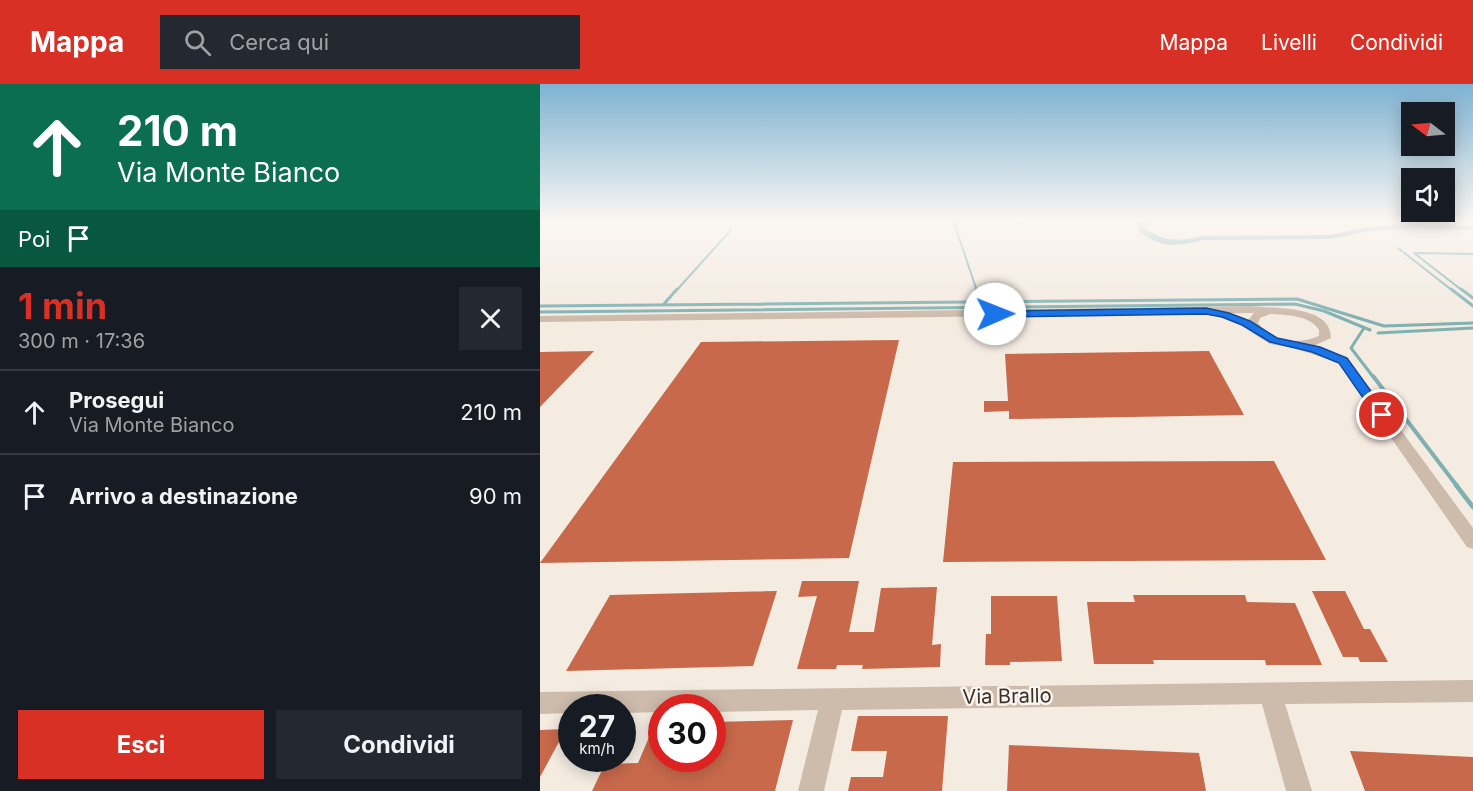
<!DOCTYPE html>
<html lang="it">
<head>
<meta charset="utf-8">
<style>
	body { margin:0; font-family:Inter,sans-serif; background:#242831; color:#f1f3f6; height:100vh; display:flex; flex-direction:column; font-size:22px; white-space:nowrap }
	* { box-sizing:border-box; margin:0 }
	p { font-size:20px; color:#9ea1a6 }
	.icon { flex:none; width:33px; height:33px; fill:none; stroke:currentColor; stroke-width:2; stroke-linecap:round; stroke-linejoin:round }
	.map { position:relative; flex:1; overflow:hidden }
	.sheet { display:flex; flex-direction:column; background:#171b24; width:540px }
	.sheet>* { flex:none }
	.hud { background:#0b6e4f; color:#fff; overflow:hidden }
	.needle { width:39px; rotate:286deg }
	.tools { position:absolute; left:861px; top:18px; display:grid; gap:12px }
	.tools a { display:grid; place-items:center; width:54px; height:54px; border-radius:0px; background:#171b24; box-shadow:0 3px 15px #0003; font-size:30px }
	.speed { position:absolute; left:18px; top:610px; display:flex; gap:12px; font-size:30px; font-weight:700; text-align:center }
	.speed>* { display:grid; place-content:center; width:78px; height:78px; border-radius:50%; background:#171b24; box-shadow:0 3px 15px #0003; line-height:1 }
	.speed small { font-size:15px; font-weight:400 }
	.speed .limit { border:9px solid #d22; background:#fff; color:#111 }
	.pin { position:absolute; display:grid; place-items:center; width:51px; height:51px; color:#fff; margin:-26px; border:3px solid #fff; border-radius:50%; box-shadow:0 2px 6px #0007 }
	.me { position:absolute; width:66px; margin:-33px; rotate:89deg; stroke-linejoin:round; filter:drop-shadow(0 0 4px #0008) }
	.turn { display:flex; align-items:center; gap:21px; height:126px; padding:0 18px; font-size:27px }
	.turn .icon { width:78px; height:78px; stroke-width:2.5 }
	.turn b { display:block; font-size:42px; line-height:51px }
	.then { display:flex; align-items:center; height:57px; padding:0 18px; background:#0003; gap:12px; font-size:22px }
	.round { display:grid; place-items:center; flex:none; width:63px; height:63px; border-radius:0px; background:#242831 }
	.summary { display:flex; align-items:center; justify-content:space-between; height:102px; padding:0 18px }
	h1 { font-size:36px; font-weight:700; line-height:45px; color:#d93025 }
	.primary-button { display:flex; gap:12px; margin-top:auto; padding:12px 18px }
	.primary-button a { flex:1; height:69px; border-radius:0px; background:#d93025; color:#fff; font-size:24px; font-weight:700; line-height:69px; text-align:center }
	.primary-button a+a { background:#242831; color:#f1f3f6 }
	ul { padding:0; list-style:none }
	li { display:flex; align-items:center; gap:18px; height:84px; padding:0 18px; border-top:2px solid #363941 }
	li div { flex:1 }
	li b { display:block; font-size:22px }
	li em { font-style:normal }
	header { display:flex; align-items:center; gap:36px; box-sizing:border-box; height:84px; padding:0 30px; background:#d93025; color:#fff }
	header strong { font-size:28px }
	nav { display:flex; gap:33px; margin-inline-start:auto; font-size:21px }
	.search { width:420px; height:54px; background:#242831; display:flex; align-items:center; gap:15px; box-sizing:border-box; padding:0 21px; border-radius:0px; color:#9ea1a6; font-size:22px }
	main { display:flex; flex:1; min-height:0 }
	.map>svg:first-child { display:block }
	.lines { fill:none; stroke-linecap:round; stroke-linejoin:round }
	.stream-far3 { stroke:#7fb0b2; stroke-width:2 }
	.stream-far2 { stroke:#7fb0b2; stroke-width:3 }
	.stream-far1 { stroke:#7fb0b2; stroke-width:4 }
	.stream { stroke:#7fb0b2; stroke-width:4.5 }
	.canal { fill:#7fb0b2; fill-rule:evenodd }
	.building { fill:#c8694b }
	.minor { fill:#cdbbac; fill-rule:evenodd }
	.route { fill:#1a73e8; stroke:#114b97; stroke-width:1.5 }
	.labels { text-anchor:middle; dominant-baseline:central; stroke-width:5; stroke-linejoin:round; paint-order:stroke }
	.near-street-label { font-size:20px; fill:#3b302b; stroke:#fbf5ee }
</style>
</head>
<body>
<header>
<strong>Mappa</strong>
<div class="search"><svg class="icon" aria-label="search" viewBox="0 0 24 24"><circle cx="10" cy="10" r="6"/><path d="M15 15l6 6"/></svg>Cerca qui</div>
<nav><a>Mappa</a><a>Livelli</a><a>Condividi</a></nav>
</header>
<main>
<section class="sheet">
<div class="hud">
<div class="turn"><svg class="icon" aria-label="ahead" viewBox="0 0 24 24"><path d="M12 20V5M6 11l6-6 6 6"/></svg><div><b>210 m</b>Via Monte Bianco</div></div>
<div class="then">Poi<svg class="icon" aria-label="arrive" viewBox="0 0 24 24"><path d="M6 21V4h12l-3 4 3 4H6"/></svg></div>
</div>
<div class="summary"><div><h1>1 min</h1><p>300 m · 17:36</p></div><a class="round"><svg class="icon" aria-label="close" viewBox="0 0 24 24"><path d="M6 6l12 12M18 6L6 18"/></svg></a></div>
<ul>
<li><svg class="icon" aria-label="ahead" viewBox="0 0 24 24"><path d="M12 20V5M6 11l6-6 6 6"/></svg><div><b>Prosegui</b><p>Via Monte Bianco</p></div><em>210 m</em></li>
<li><svg class="icon" aria-label="arrive" viewBox="0 0 24 24"><path d="M6 21V4h12l-3 4 3 4H6"/></svg><div><b>Arrivo a destinazione</b></div><em>90 m</em></li>
</ul>
<div class="primary-button"><a>Esci</a><a>Condividi</a></div>
</section>
<div class="map">
<svg width="933" height="707" viewBox="0 0 933 707">
	<rect width="100%" height="100%" fill="#f4ebe1"/>
	<g class="lines">
		<path class="stream-far3" d="M413,136L437,207
			M858,164L913,207
			M136,207L191,146
			M923,207L874,169L933,170"/>
		<path class="stream-far2" d="M436,205L440,217
			M911,205L933,222
			M921,205L933,214
			M124,220L137,205
			M0,222L757,215L844,242L933,239
			M0,228L755,220L784,227L830,246
			M824,244L811,264L834,294
			M838,249L933,244"/>
		<path class="stream-far1" d="M833,292L917,402"/>
		<path class="stream" d="M916,401L933,423"/>
		<path class="canal" d="M600,136H608L606,145C627,159 640,157 663,152L790,151L829,143L870,140L933,142V146L870,144L829,147L790,155L663,156C639,163 617,164 598,146Z"/>
	</g>
	<path class="building" d="M359,256L309,474L0,479L161,258Z
		M54,267L0,323V268Z
		M669,267L704,331L469,335V327L444,328V317H468L465,270Z
		M734,377L786,476L403,478L413,378Z
		M262,497H319L309,548H334L341,504L397,503L392,561L401,560L400,583L322,585L323,581H297L296,585H257L277,512L258,513Z
		M237,507L213,582L26,587L70,511Z
		M772,507H805L824,545H830L848,578H820L818,573H803Z
		M593,511H705L707,518L755,519L782,581H726L725,576H613L614,580H554L547,518H595Z
		M451,512H517L522,577L470,578V581H445L446,550H451Z
		M119,630H122V675H172V638L253,636L235,707H52L65,680L98,679Z
		M318,632H408L402,707H308L311,693H343L347,667H311Z
		M26,645L0,693V646Z
		M469,661L659,669L666,707H467Z
		M810,667L933,673V707H825Z"/>
	<g class="lines">
		<path class="minor" d="M712,222C735,225 791,221 791,254L773,262L807,273L933,444V465L927,463L799,279L754,264L730,260L713,249L706,239L714,229L0,238V232ZM730,230C746,231 770,231 779,246V252C759,261 731,258 718,239L720,234Z
			M933,596V618L745,620L772,707H746L722,620L302,626L284,707H258L278,626L172,628V624H122V628L82,629V624H32V629L0,630V608Z"/>
	</g>
	<linearGradient id="sky" x2="0" y2="1"><stop stop-color="#7eb2d2"/><stop offset="0.58" stop-color="#faf6f2"/><stop offset="1" stop-color="#faf6f2" stop-opacity="0"/></linearGradient>
	<rect width="933" height="235" fill="url(#sky)"/>
	<path class="route" d="M666,224L689,229L710,237L737,254L780,263L807,274L848,331L842,335L837,334L799,279L772,268L730,258L702,241L682,233L666,230L455,233L450,230L455,227Z"/>
	<g class="labels">
		<g class="near-street-label">
			<text transform="translate(467 612) rotate(-1)">Via Brallo</text>
		</g>
	</g>
</svg>
<div class="tools">
<a><svg class="needle" viewBox="-14 -14 28 28"><path d="M0-13l5 13h-10z" fill="#e53935"/><path d="M0 13l5-13h-10z" fill="#9ea1a6"/></svg></a>
<a><svg class="icon" aria-label="sound" viewBox="0 0 24 24"><path d="M4 9h4l5-4v14l-5-4H4zM17 9q2 3 0 6"/></svg></a>
</div>
<div class="speed"><div>27<small>km/h</small></div><div class="limit">30</div></div>
<div class="pin" style="left:842px;top:331px;background:#d93025"><svg class="icon" aria-label="arrive" viewBox="0 0 24 24"><path d="M6 21V4h12l-3 4 3 4H6"/></svg></div>
<svg class="me" style="left:455px;top:230px" viewBox="-20 -20 40 40"><circle r="19" fill="#fff"/><path d="M0-13L10 11 0 6-10 11z" fill="#1a73e8"/></svg>
</div>
</main>
</body>
</html>
